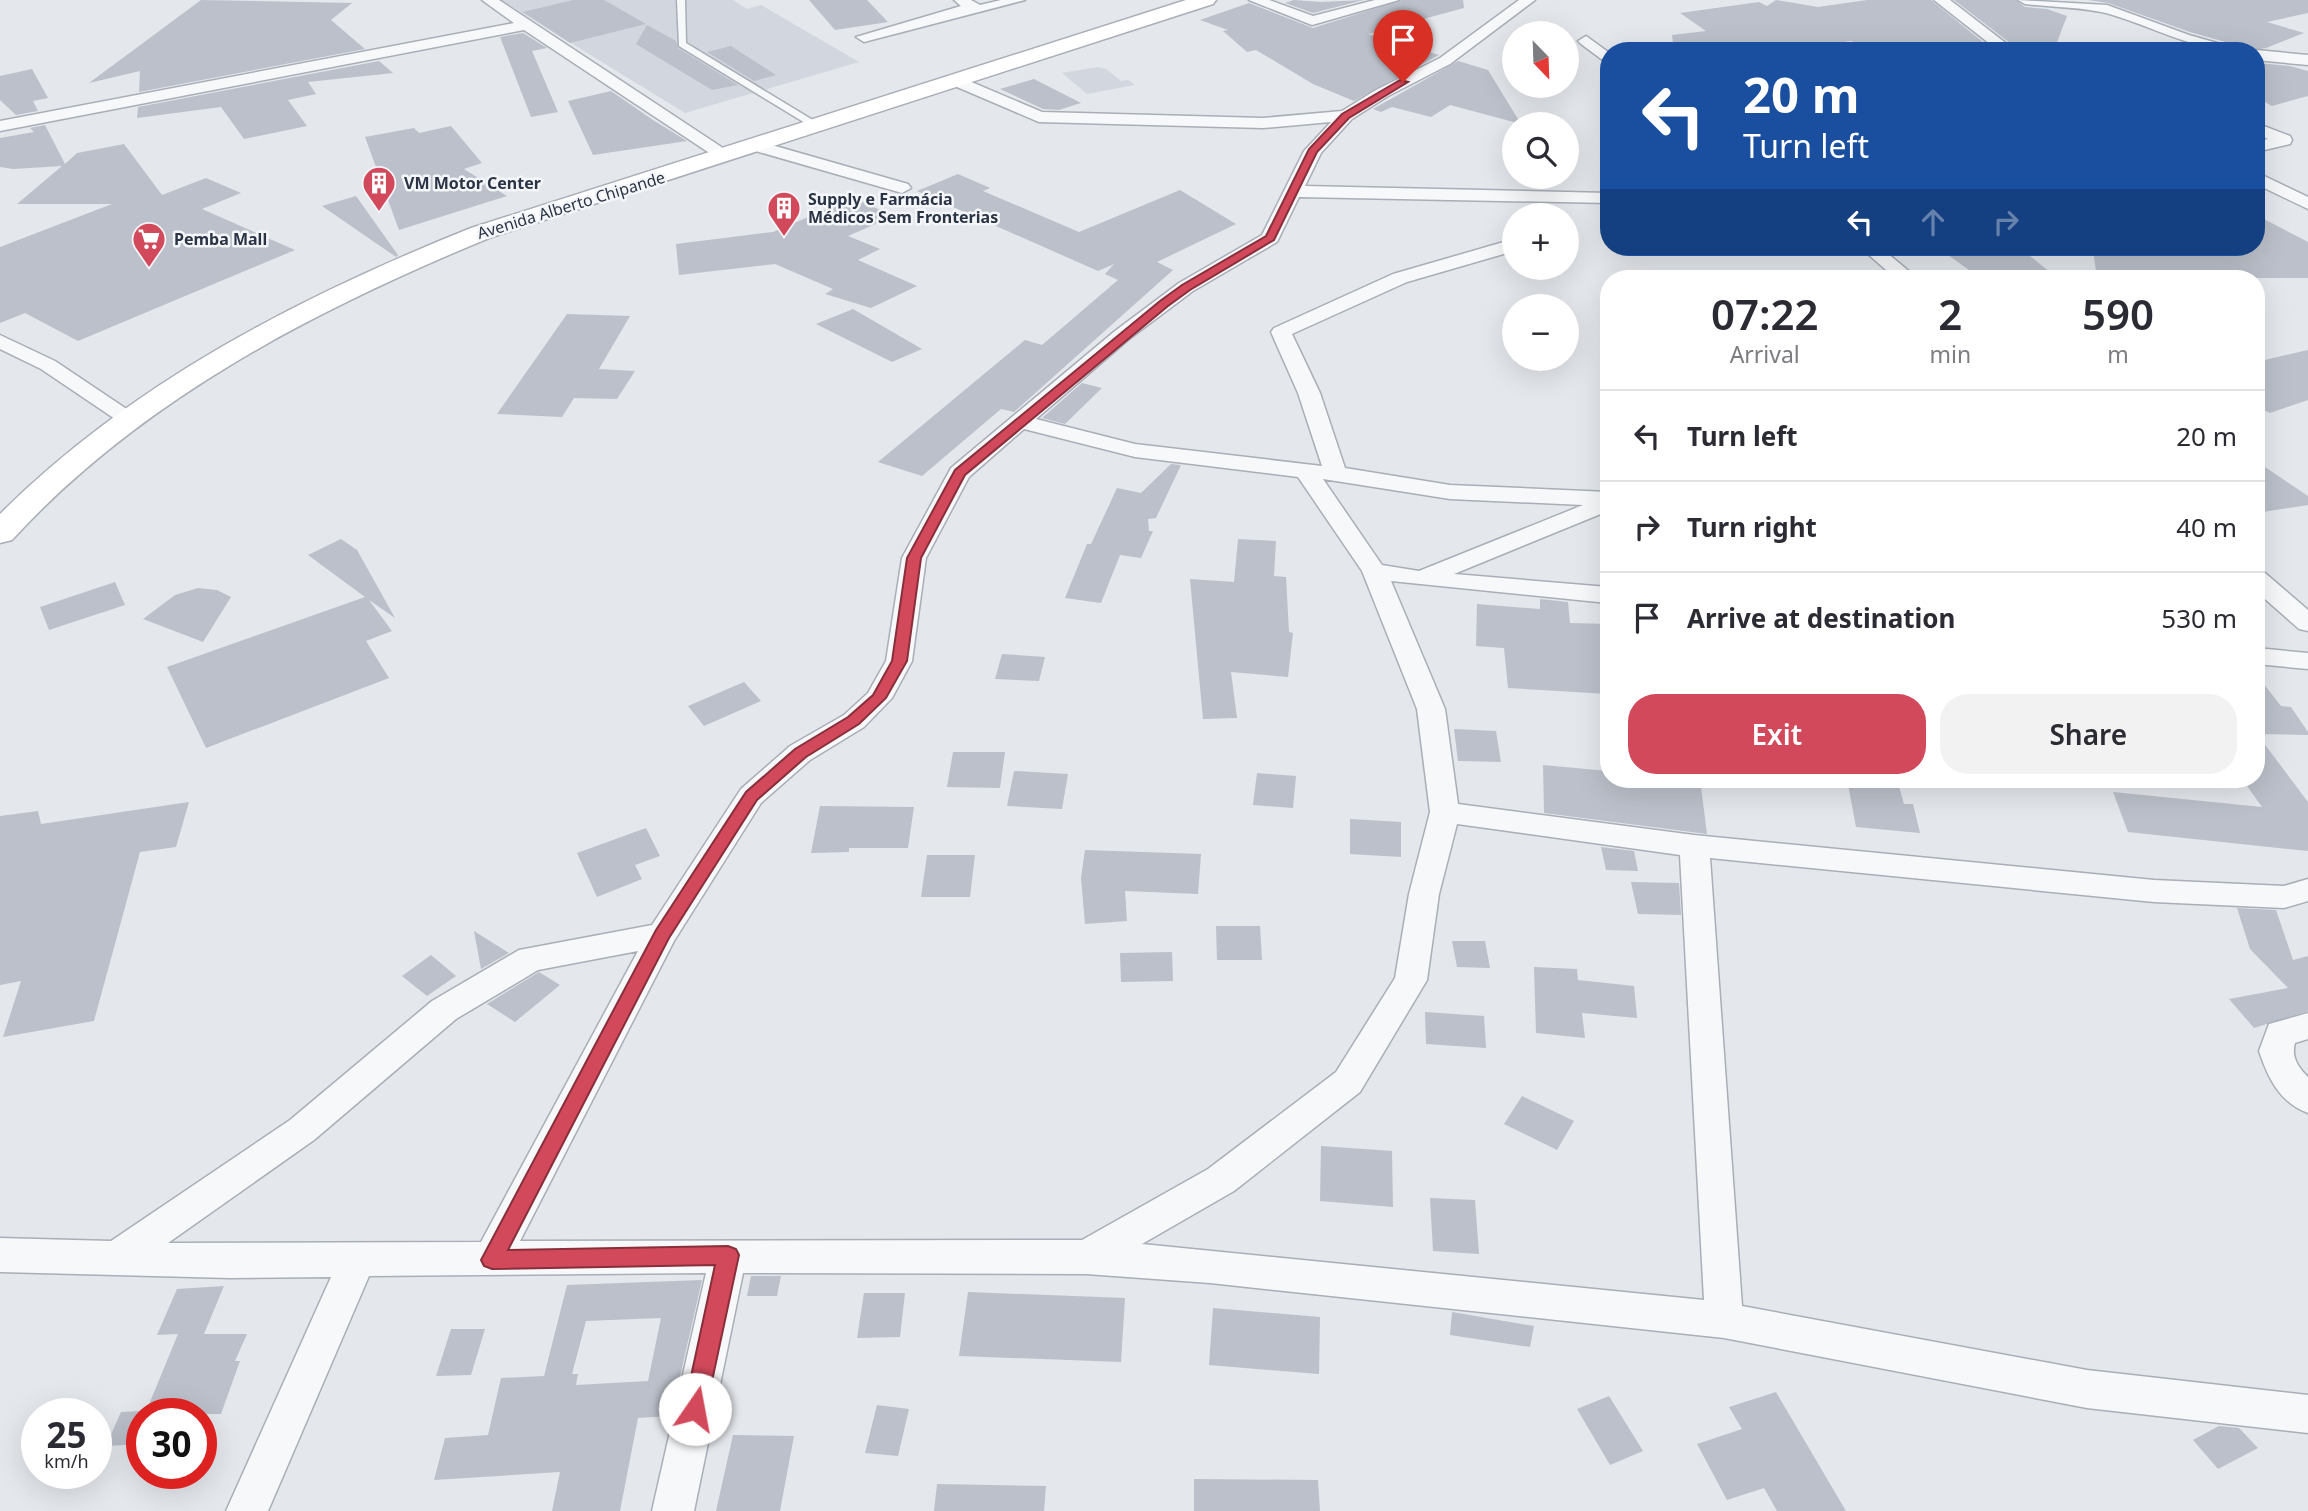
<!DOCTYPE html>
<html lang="en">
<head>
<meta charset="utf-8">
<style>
	body { margin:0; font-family:"Noto Sans",sans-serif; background:#f2f2f3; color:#2b2b33; height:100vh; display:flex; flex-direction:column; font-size:26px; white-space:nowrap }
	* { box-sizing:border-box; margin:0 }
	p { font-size:23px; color:#7c7c81 }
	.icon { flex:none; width:38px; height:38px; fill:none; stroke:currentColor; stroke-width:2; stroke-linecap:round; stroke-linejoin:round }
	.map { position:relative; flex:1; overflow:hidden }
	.panel { position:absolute; left:1600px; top:270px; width:665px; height:518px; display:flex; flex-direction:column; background:#fff; border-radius:28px; box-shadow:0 7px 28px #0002 }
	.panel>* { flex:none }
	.banner { position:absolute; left:1600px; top:42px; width:665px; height:214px; border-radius:28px; box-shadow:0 7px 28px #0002; background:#1a4fa0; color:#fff; overflow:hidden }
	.needle { width:46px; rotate:157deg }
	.fabs { position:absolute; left:1502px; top:21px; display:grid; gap:14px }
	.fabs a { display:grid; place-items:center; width:77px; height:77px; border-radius:50%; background:#fff; box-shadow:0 7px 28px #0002; font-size:35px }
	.speed { position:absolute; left:21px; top:1398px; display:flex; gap:14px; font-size:35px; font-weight:700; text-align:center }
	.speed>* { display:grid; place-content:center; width:91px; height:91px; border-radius:50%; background:#fff; box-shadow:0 7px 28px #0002; line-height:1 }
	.speed small { font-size:18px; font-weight:400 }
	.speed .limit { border:10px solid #d22; background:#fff; color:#111 }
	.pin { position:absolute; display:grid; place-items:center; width:60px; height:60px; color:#fff; margin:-72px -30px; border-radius:50% 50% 50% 0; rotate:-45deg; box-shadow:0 0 7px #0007 }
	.pin .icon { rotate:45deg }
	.me { position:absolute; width:77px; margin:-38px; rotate:12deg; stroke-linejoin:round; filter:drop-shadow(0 0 5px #0008) }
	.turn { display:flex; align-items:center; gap:24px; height:147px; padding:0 28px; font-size:32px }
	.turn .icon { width:91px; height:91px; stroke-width:2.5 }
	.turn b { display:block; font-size:49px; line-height:60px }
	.lanes { display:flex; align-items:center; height:66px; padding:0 28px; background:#0003; justify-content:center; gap:35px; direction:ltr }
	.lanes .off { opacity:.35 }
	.eta { display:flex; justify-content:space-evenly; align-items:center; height:119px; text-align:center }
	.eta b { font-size:42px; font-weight:600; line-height:49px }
	.primary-button { display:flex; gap:14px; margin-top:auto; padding:14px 28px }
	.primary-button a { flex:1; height:80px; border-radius:28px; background:#d1495b; color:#fff; font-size:28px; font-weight:600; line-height:80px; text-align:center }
	.primary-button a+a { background:#f2f2f3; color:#2b2b33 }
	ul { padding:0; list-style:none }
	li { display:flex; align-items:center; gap:21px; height:91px; padding:0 28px; border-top:2px solid #e1e1e2 }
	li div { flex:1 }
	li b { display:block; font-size:26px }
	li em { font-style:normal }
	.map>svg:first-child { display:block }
	.built { fill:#d2d6de }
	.building { fill:#bbc0ca; fill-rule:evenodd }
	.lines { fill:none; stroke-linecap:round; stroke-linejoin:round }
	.lane-casing { stroke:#a9aeb7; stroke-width:3 }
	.street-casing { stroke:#a9aeb7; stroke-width:3 }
	.secondary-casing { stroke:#a9aeb7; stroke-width:3 }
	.lane { fill:#f7f8fa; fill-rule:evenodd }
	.street { fill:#f7f8fa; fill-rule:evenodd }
	.secondary { fill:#fff; fill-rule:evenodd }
	.route { fill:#d1495b; stroke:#882f3b; stroke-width:2 }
	.labels { text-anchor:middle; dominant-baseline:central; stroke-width:5; stroke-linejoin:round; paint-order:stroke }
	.far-poi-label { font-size:16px; font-weight:bold; fill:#2b3445; stroke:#f4f6f9; text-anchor:start }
	.far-street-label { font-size:16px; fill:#2b3445; stroke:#f4f6f9 }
</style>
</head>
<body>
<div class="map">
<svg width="2308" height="1511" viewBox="0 0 2308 1511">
	<rect width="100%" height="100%" fill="#e4e7ec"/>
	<path class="built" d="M501,0H733L747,9L761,5L859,62L685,113Z
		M1098,67L1106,69L1121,81L1128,80L1135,85L1087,94L1062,73Z"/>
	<path class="building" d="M201,0L352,3L331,20L365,49L139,92L140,71L89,83Z
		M573,0H604L646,24L570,43L523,12Z
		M809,0H867L888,22L835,30Z
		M1294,0L1321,2L1364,0L1313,13L1285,3Z
		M1402,0H1463L1464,8L1368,34L1439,55L1354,101L1313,84L1256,50L1247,52L1223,31L1228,30L1200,20L1249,3L1313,28Z
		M1776,0L1818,7L1867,0H1931L1994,51H1871L1851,41L1776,51H1674L1672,35L1706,31L1680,13L1759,2L1767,6Z
		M1954,0H2016L2025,7L2047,9L2067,16L2056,45L2018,49Z
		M2088,0H2308V13L2267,22L2304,33L2266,48L2254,50L2190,32L2108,3Z
		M647,25L676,41L678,48L738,85L712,90L636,44Z
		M523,33L547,48L532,51L558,112L531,117L500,37Z
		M731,46L776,75L754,81L707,52Z
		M379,61L393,73L308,82L316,94L288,100L307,126L244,139L221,107L137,118L138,107Z
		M1458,61L1488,70L1521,124L1450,105L1431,117L1392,107L1381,112L1373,109Z
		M2256,63L2290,66L2308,71V96L2272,106L2256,97Z
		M32,69L48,98L33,101L38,111L16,115L0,100V76Z
		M1034,79L1081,103L1059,110L1043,109L1000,89Z
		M611,91L653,120L687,141L593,155L568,101Z
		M45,125L65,164L77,153L124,144L162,195L206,178L241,193L202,209L295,250L78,341L25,313L0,323V247L112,204H17L62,166L13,169L0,167V138L34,132L30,128Z
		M451,126L482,163L464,169L507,196L399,230L365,137L414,128L419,133Z
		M958,174L990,188L983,191L1079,232L1180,190L1236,224L1157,262L1173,270L1014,412L1001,409L922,476L878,462L1025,340L1042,345L1118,280L1105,274L1114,264L1098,271L917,191Z
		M356,196L398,255L396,257L322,206Z
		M853,198L894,216L848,236L880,249L858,260L917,286L871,308L825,294L833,289L775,264L679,275L676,244L773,232Z
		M2256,215L2308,242V278H2097L2093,250L2111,247H2256Z
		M1937,247H2019L2057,278H1980Z
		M853,309L922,349L892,362L816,324Z
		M567,314L630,316L599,369L635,371L617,399L574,398L562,417L497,414Z
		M2308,350V400L2270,413L2256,406V362Z
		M1082,383L1102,388L1065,424L1042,418Z
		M2256,461L2308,496V505L2256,513Z
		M1171,464L1181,465L1156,518L1148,519L1149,531H1153L1141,558L1120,555L1101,603L1065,598L1087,544H1091L1117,488L1141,493Z
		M341,539L357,550L395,618L369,600L392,631L366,641L389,678L206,748L167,667L365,597L308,555Z
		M1238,539L1276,541L1274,576L1286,577L1289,632L1293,633L1288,677L1231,672L1237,718L1203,719L1190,579L1234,582Z
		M115,582L125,605L49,630L40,607Z
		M198,588L217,590L231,597L203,642L143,619L175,595Z
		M1540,599L1568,602L1570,623L1608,624V694L1508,688L1504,648L1476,646L1477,604L1540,609Z
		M1002,654L1045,657L1039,681L995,679Z
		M2256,674L2281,706L2291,707L2308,732V735L2257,734L2308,802V851L2128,832L2113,792L2262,807L2242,779H2256Z
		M744,682L761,701L704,726L688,706Z
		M1454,729L1496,731L1501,762L1458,761Z
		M953,752H1005L1000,788L947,787Z
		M1543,765L1608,771V779H1700L1707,834L1544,813Z
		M1014,771L1068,774L1062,809L1007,806Z
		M1257,773L1296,776L1293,808L1253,805Z
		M1847,779H1897L1904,804H1913L1920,833L1856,827Z
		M189,802L176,847L140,852L94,1021L3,1037L21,981L0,985V816L38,811L41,824Z
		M820,806L914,807L908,848H849V852L811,853Z
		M1350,819L1401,822V857L1350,854Z
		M646,828L660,856L635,865L642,879L597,897L577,853Z
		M1601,847L1634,851L1638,871L1606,870Z
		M1085,850L1201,854L1198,894L1125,891L1127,921L1085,924L1081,878Z
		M927,855H975L970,897H921Z
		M1631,882L1679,883L1681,915L1638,914Z
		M2237,908L2276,910L2293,960L2308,956V1011L2254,1028L2229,999L2288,988L2250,949Z
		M1216,926H1260L1262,960H1217Z
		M474,931L509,953L481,969Z
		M1452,941H1485L1490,968L1457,967Z
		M1172,952L1173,981L1121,982L1120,953Z
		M431,955L456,976L427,996L402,976Z
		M1534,967L1577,969L1578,980L1634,986L1637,1018L1582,1013L1585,1038L1536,1033Z
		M539,972L560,985L515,1022L487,1004Z
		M1425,1012L1484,1016L1486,1048L1426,1044Z
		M1522,1096L1574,1121L1557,1150L1504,1124Z
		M1321,1146L1392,1151L1393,1207L1320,1201Z
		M1430,1198L1475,1200L1479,1254L1433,1251Z
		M751,1276H781L777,1296H747Z
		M702,1280L671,1416L638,1418L620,1511H552L560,1472L434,1480L445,1438L488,1435L501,1378L544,1376L567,1285ZM661,1318L648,1381L576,1385L578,1374H572L586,1321Z
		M224,1286L204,1334H247L235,1361H240L221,1414H145L178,1334L157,1335L177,1289Z
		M968,1292L1125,1298L1121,1362L959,1356Z
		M864,1293H905L900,1337L857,1338Z
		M1213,1308L1320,1317L1319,1374L1209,1365Z
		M1452,1312L1534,1326L1530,1347L1450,1335Z
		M451,1329H485L471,1375L436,1376Z
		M1776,1392L1846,1511H1777L1764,1488L1727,1500L1697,1444L1742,1429L1729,1407Z
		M1609,1396L1643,1451L1610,1465L1577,1409Z
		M877,1405L909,1409L898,1456L865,1453Z
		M142,1411V1444L106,1446L121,1412Z
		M2219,1426L2239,1428L2258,1448L2218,1469L2193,1440Z
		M733,1435L794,1436L780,1511H716Z
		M1194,1479L1318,1480L1320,1511H1194Z
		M937,1484L1046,1486L1044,1511H934Z"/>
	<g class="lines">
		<defs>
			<path id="lane" d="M677,0H685L686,43L821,125V129H815L679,46Z"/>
			<path id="street" d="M482,0H499L735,156L726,161L720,160L524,30L0,131V121L514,23Z
				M954,0H971L980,5L1001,0H1025L864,42L856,37L961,6Z
				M1249,0H1269L1313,16L1375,0H1399L1312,25Z
				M1519,0H1535L1450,64L1388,96L1352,119L1321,153L1305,186L1608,193V203L1299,197L1277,242L1193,291L1129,339L1036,419L1135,444L1322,466L1298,393L1271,332L1274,328L1393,274L1514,239V251L1407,282L1292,334L1320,393L1345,468L1450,485L1608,492V511L1454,574L1608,587V603L1391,581L1445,709L1458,804L1694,835L2154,880L2284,886L2308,879V901L2284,908L2154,902L1710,858L1742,1306L2087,1370L2308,1395V1433L2087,1408L1724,1338L1210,1283L1086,1274L743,1273L694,1511H652L706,1273L369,1276L268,1511H226L331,1277L230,1278L0,1272V1238L111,1241L290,1120L432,1001L519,950L652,925L741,789L790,746L844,715L868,693L886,661L902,558L951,468L1115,331L1179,283L1262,235L1304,151L1331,122L1263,128L1039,122L950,84V78H962L1042,112L1263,118L1342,111L1376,90L1440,58ZM1024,429L1135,457L1298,477L1362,571L1417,709L1430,812L1409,894L1395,978L1336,1072L1208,1169L1082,1240L520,1241L674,941L761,803L810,760L864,727L892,698L912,661L926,558L969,477ZM1323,479L1450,499L1583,505L1419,571L1382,565ZM1457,824L1680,855L1704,1300L1142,1244L1234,1191L1360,1092L1427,980L1439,894ZM638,951L481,1242L168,1243L314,1140L456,1019L538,970Z
				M1934,0H1950L2016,51H1999Z
				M2018,0L2107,5L2189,35L2245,51C2191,51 2156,27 2106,13C2080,7 2051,7 2025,4Z
				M1586,36L1608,52V64L1581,44L1578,41Z
				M2256,50L2308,55V65L2256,60Z
				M2256,123L2290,136L2292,140L2290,144L2256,152V142L2268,139L2256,134Z
				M758,141L908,184L911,188L902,193L752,150L750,146Z
				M2256,172L2308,197V209L2256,184Z
				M1860,247H1880L1917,278H1895Z
				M0,335L55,361L140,418L129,425L121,423L41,369L0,349Z
				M2256,571L2265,573L2308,610V631L2299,629L2256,591Z
				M2256,648L2308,653V669L2256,664Z
				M2308,1013V1039L2295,1043C2291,1057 2298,1067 2308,1077V1113C2280,1103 2268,1078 2259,1051L2269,1024Z"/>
			<path id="secondary" d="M1186,0H1216L1213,4L489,238C315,310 141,399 12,540L0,543V514C133,382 299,297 471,228Z"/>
		</defs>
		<use href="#lane" class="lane-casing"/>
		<use href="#street" class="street-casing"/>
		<use href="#secondary" class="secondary-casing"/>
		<use href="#lane" class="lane"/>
		<use href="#street" class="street"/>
		<use href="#secondary" class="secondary"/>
	</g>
	<path class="route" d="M1400,80L1408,82L1349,118L1317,152L1274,240L1190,290L1168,306L965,475L921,558L907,661L886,698L859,724L806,757L757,800L669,938L508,1250L728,1246L736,1249L739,1255L706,1409L703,1417L695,1420L687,1417L684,1409L715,1265L492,1269L484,1266L481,1260L656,930L746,792L795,749L848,717L873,695L892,661L907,558L955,470L1160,301L1182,285L1266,236L1309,149L1342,114Z"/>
	<defs>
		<symbol id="building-pin" viewBox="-11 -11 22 30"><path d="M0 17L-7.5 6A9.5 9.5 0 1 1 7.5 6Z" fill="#d1495b" stroke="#f4f6f9"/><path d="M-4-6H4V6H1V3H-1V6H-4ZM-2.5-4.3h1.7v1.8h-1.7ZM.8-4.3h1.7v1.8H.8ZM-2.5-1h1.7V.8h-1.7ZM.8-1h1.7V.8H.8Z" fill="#fff"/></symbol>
		<symbol id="supermarket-pin" viewBox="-11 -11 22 30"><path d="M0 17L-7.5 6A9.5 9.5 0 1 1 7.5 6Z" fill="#d1495b" stroke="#f4f6f9"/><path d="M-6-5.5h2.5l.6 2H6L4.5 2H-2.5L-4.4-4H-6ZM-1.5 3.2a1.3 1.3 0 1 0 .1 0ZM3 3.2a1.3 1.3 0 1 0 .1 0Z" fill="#fff"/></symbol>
	</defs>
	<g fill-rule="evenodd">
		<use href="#building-pin" x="360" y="164" width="38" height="52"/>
		<use href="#building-pin" x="765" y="189" width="38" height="52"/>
		<use href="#supermarket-pin" x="130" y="220" width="38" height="52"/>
	</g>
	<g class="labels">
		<g class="far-poi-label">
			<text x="404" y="183">VM Motor Center</text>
			<text x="808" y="199">Supply e Farmácia<tspan x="808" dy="18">Médicos Sem Fronterias</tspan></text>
			<text x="174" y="239">Pemba Mall</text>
		</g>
		<g class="far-street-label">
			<text transform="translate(571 205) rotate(-17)">Avenida Alberto Chipande</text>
		</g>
	</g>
</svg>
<div class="fabs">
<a><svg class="needle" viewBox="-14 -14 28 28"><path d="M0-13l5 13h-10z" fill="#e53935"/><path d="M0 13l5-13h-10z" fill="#7c7c81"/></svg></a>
<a><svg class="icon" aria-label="search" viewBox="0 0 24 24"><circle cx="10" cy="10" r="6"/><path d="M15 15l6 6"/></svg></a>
<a>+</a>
<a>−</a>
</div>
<div class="speed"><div>25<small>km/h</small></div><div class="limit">30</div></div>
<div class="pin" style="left:1403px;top:82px;background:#d93025"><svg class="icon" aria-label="arrive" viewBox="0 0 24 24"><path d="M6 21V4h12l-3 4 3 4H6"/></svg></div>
<svg class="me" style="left:695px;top:1409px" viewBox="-20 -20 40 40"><circle r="19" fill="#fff"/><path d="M0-13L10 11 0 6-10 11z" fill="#d1495b"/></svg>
<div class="banner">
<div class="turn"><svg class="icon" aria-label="left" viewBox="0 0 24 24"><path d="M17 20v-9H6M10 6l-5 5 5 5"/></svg><div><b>20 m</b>Turn left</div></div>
<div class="lanes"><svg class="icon" aria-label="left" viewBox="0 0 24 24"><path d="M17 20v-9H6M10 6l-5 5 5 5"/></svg><svg class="icon off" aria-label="ahead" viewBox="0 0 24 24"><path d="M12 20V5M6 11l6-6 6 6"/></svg><svg class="icon off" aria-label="right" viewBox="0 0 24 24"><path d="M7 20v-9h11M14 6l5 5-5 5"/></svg></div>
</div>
<section class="panel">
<div class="eta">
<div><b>07:22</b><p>Arrival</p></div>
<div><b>2</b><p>min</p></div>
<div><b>590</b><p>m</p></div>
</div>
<ul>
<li><svg class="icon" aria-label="left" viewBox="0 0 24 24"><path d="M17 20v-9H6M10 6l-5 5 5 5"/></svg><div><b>Turn left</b></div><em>20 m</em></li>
<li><svg class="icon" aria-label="right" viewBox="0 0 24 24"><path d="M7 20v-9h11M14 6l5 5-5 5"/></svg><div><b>Turn right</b></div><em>40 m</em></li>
<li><svg class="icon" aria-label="arrive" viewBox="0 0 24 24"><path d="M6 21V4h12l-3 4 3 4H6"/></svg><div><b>Arrive at destination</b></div><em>530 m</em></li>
</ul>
<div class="primary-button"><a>Exit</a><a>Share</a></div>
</section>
</div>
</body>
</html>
